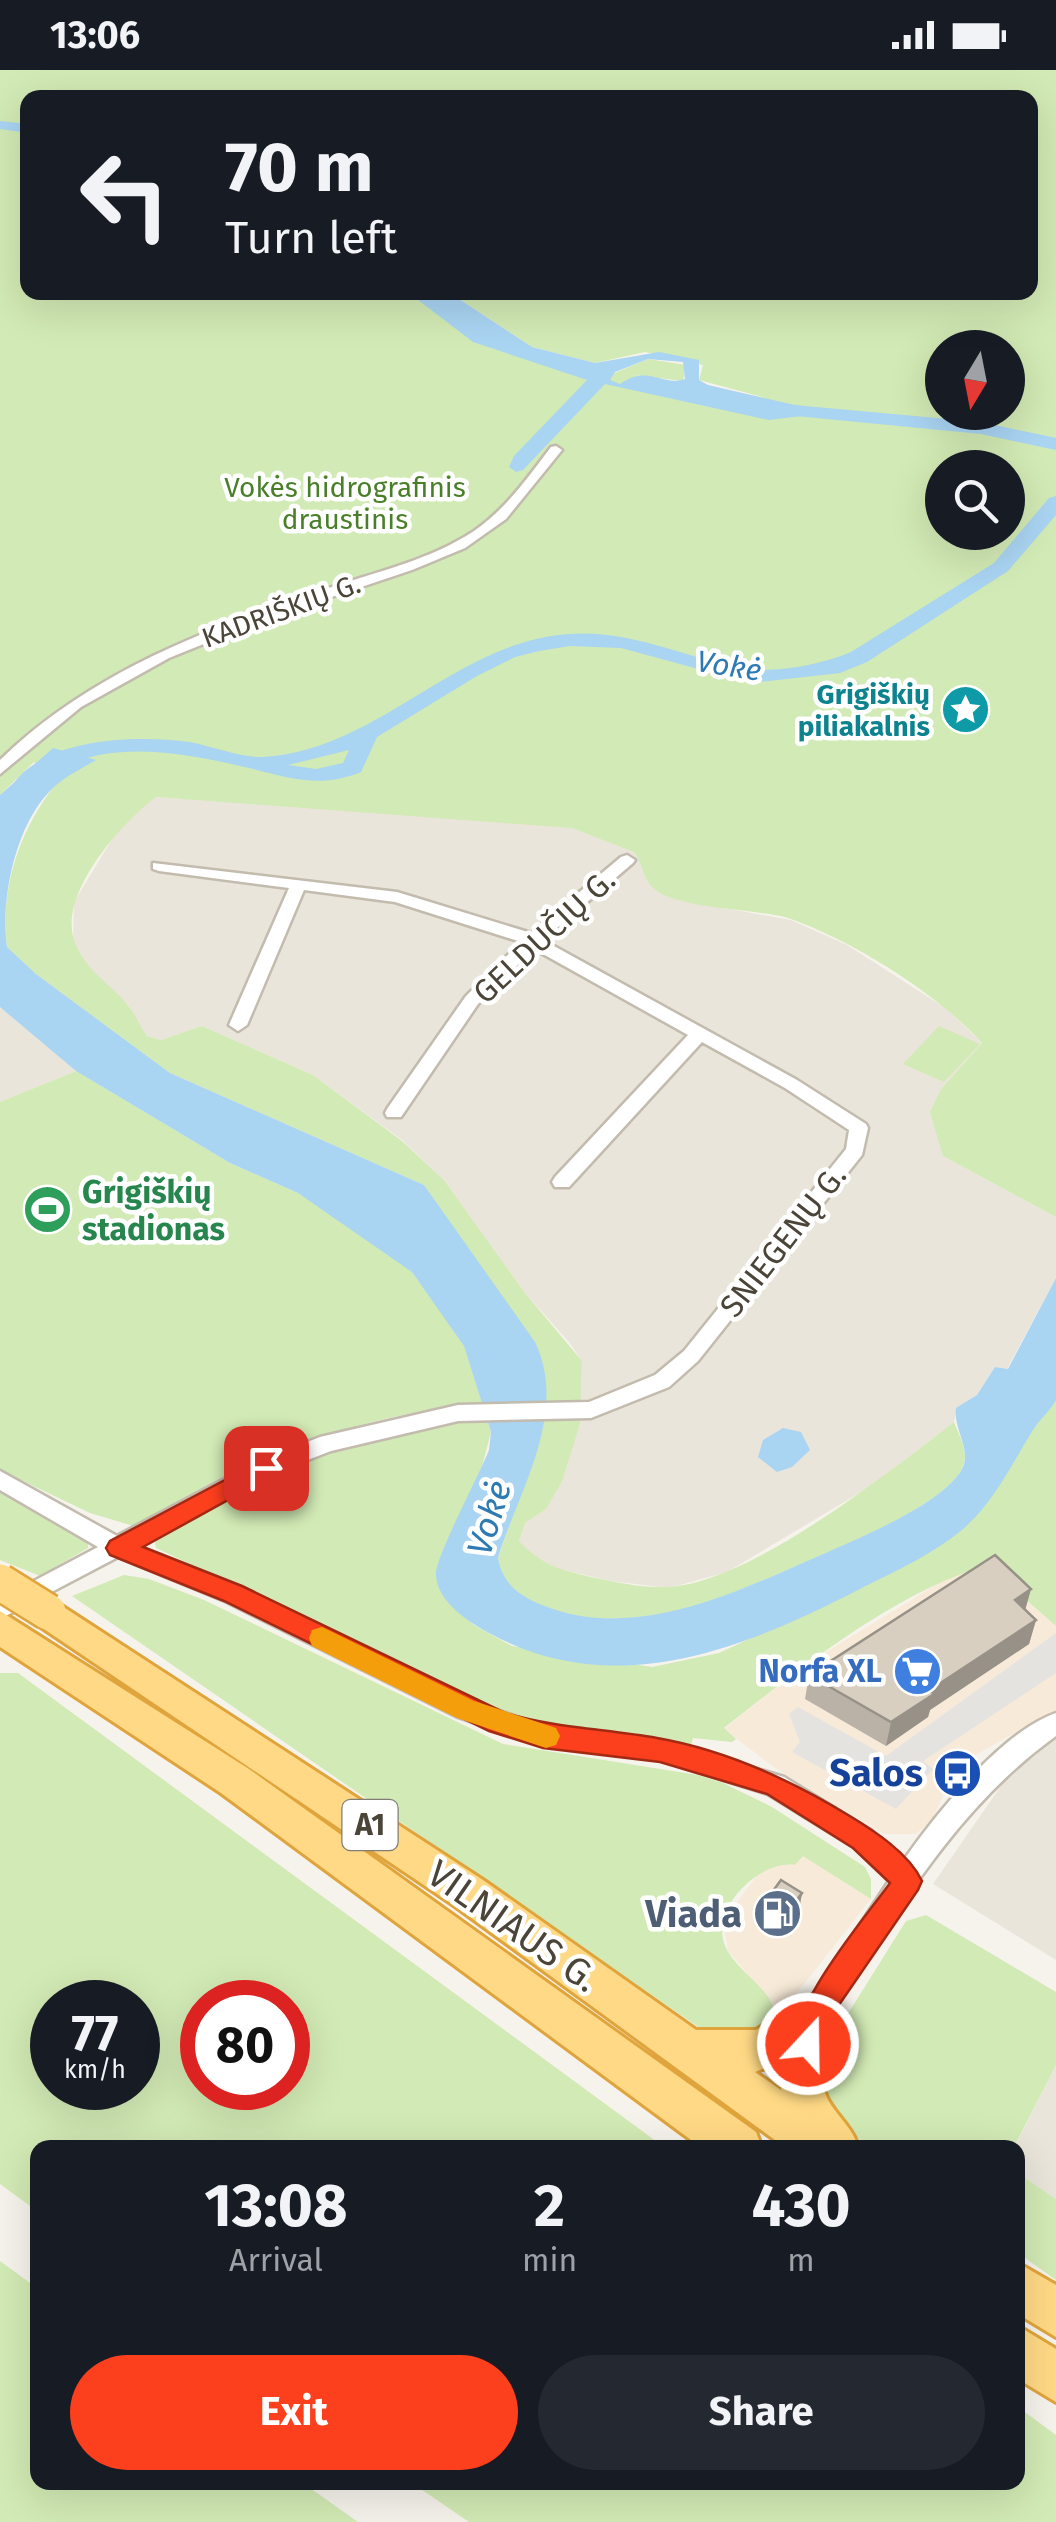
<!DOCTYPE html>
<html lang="en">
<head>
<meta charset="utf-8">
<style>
	body { margin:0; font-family:"Fira Sans",sans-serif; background:#242831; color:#f1f3f6; height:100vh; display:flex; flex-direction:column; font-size:38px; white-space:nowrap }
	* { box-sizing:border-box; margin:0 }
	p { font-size:32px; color:#9ea1a6 }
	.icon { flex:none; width:55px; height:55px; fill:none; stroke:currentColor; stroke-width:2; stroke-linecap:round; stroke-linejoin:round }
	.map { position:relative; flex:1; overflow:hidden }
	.side { position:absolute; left:30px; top:2070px; width:995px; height:350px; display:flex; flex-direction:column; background:#171b24; border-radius:20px; box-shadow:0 10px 40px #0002 }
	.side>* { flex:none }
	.top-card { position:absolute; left:20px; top:20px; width:1018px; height:210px; border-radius:20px; box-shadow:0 10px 40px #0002; background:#171b24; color:#f1f3f6; overflow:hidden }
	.needle { width:65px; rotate:190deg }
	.tools { position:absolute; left:925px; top:260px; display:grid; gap:20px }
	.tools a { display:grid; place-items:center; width:100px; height:100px; border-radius:50%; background:#171b24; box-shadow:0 10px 40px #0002; font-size:50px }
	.speed { position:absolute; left:30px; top:1910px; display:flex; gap:20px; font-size:50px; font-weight:700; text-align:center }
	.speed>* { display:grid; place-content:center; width:130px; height:130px; border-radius:50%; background:#171b24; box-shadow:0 10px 40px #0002; line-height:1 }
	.speed small { font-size:25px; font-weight:400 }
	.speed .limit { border:15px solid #d22; background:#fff; color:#111 }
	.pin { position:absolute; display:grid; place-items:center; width:85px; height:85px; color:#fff; margin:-42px; border-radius:20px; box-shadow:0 5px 15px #0006 }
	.me { position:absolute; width:110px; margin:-55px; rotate:21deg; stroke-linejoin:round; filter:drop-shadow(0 0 8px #0008) }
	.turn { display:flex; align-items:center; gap:35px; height:210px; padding:0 40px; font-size:45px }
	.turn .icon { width:130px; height:130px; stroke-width:2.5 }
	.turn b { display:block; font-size:70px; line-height:85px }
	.eta { display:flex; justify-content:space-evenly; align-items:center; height:170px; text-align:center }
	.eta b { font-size:60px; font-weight:700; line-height:70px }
	.cta { display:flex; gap:20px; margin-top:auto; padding:20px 40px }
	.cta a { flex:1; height:115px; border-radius:60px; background:#fc3f1d; color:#fff; font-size:40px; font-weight:700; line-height:115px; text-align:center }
	.cta a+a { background:#242831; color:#f1f3f6 }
	.status { display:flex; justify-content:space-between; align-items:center; height:70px; padding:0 50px; background:#171b24; direction:ltr }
	.status svg { height:28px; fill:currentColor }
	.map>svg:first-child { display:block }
	.residential { fill:#eae5da }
	.commercial { fill:#f7ead8 }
	.green { fill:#d2eab5; fill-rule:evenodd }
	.parking { fill:#e5e3e0 }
	.water { fill:#a9d4f2; fill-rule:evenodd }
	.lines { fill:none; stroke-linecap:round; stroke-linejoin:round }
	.river { fill:#a9d4f2; fill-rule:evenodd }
	.minor-casing { stroke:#c2bbae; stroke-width:5 }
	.trunk-casing { stroke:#e0a43c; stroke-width:6 }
	.minor { fill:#fff; fill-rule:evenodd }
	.trunk { fill:#ffd985; fill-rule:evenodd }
	.trunk-bridge-casing { stroke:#e0a43c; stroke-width:40; stroke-linecap:butt }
	.trunk-bridge { stroke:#ffd985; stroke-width:35 }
	.wall { fill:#bab2a6 }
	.shaded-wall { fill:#979187 }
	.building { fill:#d8cfc1; stroke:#979187; stroke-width:2.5 }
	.route { fill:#fc3f1d; stroke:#a42913; stroke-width:2.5 }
	.slow { fill:#f59e0b }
	.labels { text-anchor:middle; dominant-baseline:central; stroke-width:9; stroke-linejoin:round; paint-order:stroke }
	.far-park-label { font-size:28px; fill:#4a7f2a; stroke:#fff }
	.far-street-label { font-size:28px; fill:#4b4439; stroke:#fff }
	.far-culture-label { font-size:28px; font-weight:bold; fill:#0d838f; stroke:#fff; text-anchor:end }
	.far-water-label { font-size:30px; font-style:italic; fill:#2e7ab2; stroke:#fff }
	.shield { fill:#fff; stroke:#817c74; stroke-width:2.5 }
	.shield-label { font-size:30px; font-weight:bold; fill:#4b4439 }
	.street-label { font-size:32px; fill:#4b4439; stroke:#fff }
	.leisure-label { font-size:32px; font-weight:bold; fill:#27864d; stroke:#fff; text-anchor:start }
	.shop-label { font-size:32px; font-weight:bold; fill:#366cbe; stroke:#fff; text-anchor:end }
	.water-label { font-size:35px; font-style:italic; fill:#2e7ab2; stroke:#fff }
	.near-transit-label { font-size:38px; font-weight:bold; fill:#164399; stroke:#fff; text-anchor:end }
	.near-service-label { font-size:38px; font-weight:bold; fill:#4e5e75; stroke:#fff; text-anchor:end }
	.near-street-label { font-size:38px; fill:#4b4439; stroke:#fff }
</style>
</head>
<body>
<div class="status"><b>13:06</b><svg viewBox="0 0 49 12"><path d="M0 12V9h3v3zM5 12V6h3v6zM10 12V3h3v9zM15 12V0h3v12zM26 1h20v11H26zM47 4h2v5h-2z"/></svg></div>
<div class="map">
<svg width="1056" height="2452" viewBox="0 0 1056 2452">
	<rect width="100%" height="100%" fill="#f6f3ec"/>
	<path class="residential" d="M156,727L562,751L622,773L638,785L644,800L680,830L791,850L847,875L947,939L982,973L941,1019L943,1086L1056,1147V1208L1007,1299L995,1297L977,1325L957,1338L954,1352L871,1416L727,1502L669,1518L611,1511L543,1495L519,1471L525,1453L546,1439L580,1355L582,1291L569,1272L525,1223L444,1110L402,1070L313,1005L202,956L161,970L147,966L129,936L88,898L73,871L74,832L123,751Z
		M0,937L14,946L76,1001L0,1032Z
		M1056,1667V1890L933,1814L1003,1713Z
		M1056,1995V2129L1018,2103L1014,2078Z"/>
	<path class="commercial" d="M988,1495L1056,1556V1640L968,1689L948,1714L931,1753L915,1764H884L775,1698L724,1659L803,1596L949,1507Z
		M803,1785L871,1829L777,1948L773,1934L728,1881L723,1851L762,1799L774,1794L795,1795Z"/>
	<path class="green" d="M0,0H1056V1147L943,1086L930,1042L941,1019L982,973C938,924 853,871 791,849C758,838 672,840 651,816C643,807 642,792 634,782L572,758L156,727C121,753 54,828 76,875C87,901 109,913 126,933C135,943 140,956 147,966L161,970L202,956L313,1005L402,1071L444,1110L525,1223L582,1291L580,1354L562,1411L546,1439L525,1453L519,1471C545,1497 556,1498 591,1507C615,1512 642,1518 666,1517C748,1515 889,1402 954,1352C959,1365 969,1382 963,1396C950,1431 858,1469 824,1484C737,1521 636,1574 541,1535C517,1525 503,1514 498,1488L541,1366L507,1236L424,1115L170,1003L36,904L7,877C0,818 19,761 55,715L34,692L0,725ZM28,28H1030V222L450,223L532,277L595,293L645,282L703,295L699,310L766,328L633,305L683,311L686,295L648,289L612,304L484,271L422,223L28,222ZM942,278H1008V342H942ZM942,398H1008V462H942Z
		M939,956L980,974L944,1012L903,994Z
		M76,1001L230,1093L298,1123L381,1176L412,1202L446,1249L464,1275L491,1362L447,1531L474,1555L512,1576L652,1597L719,1583L889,1504L1033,1359L1056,1329V1556L987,1495C894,1523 800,1598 724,1658L736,1669L732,1672L693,1668L691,1676L547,1657L501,1643L156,1478L155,1472L164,1461L314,1385L452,1338C325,1351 247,1399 137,1457L90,1443L0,1400V1032Z
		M0,1420L88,1472V1478L40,1506L0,1490Z
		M124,1505L149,1509L204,1530L503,1674L698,1705L723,1713L772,1737L865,1797L871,1809V1829L803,1786L795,1795C762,1790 715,1833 723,1869C730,1903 786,1921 774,1959L710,1965L72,1526Z
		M0,1603H18L664,2077L38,2078L37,2141L0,2114ZM52,1932H138V2018H52ZM202,1932H288V2018H202Z
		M926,1845L1056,1922V1995L1014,2077H870L831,2049L814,1998L906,1851Z
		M1018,2103L1056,2129V2210L1018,2183Z
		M0,2191L37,2218L38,2412L303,2413L358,2452H0Z
		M1018,2337L1056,2365V2452H469L412,2413L1018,2412Z"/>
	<path class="parking" d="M1056,1563V1603L923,1691L933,1699L896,1739L792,1682L800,1672L789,1644L798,1637L886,1686Z"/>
	<path class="water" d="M409,223H450L532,277L595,293L659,282L699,290V310L708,315L799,336L810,345L769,350L605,314L523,400L516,402L509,397L514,386L587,310L473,272ZM648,289L683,292L685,309C661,317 649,294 620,314L610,310L615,302Z
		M53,678L96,690C83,698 66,706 55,716C16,751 0,828 7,877L36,904L170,1003L424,1115L535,1272C569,1343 519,1420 498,1488C503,1514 518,1525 542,1535C635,1573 736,1522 821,1485C857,1469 946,1433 963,1397C971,1379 953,1358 956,1338L977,1325L995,1297L1008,1299L1056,1208C1056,1230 1056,1316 1056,1330C1051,1340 1039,1350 1033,1360C1011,1395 995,1431 963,1459C934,1484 893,1502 858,1520C743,1579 615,1631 491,1564C470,1553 437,1532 436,1505C435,1487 480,1404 489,1380L491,1362L464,1276L412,1202L298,1123L230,1093L76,1001L0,937V725Z
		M783,1358L801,1362L810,1380L792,1397L777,1402L758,1387L763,1370Z"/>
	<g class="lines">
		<path class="river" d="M0,51L28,54V63L0,59Z
			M772,333L981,352L1056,368V380L981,364L765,343V335Z
			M1056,426V445L1008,501L867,592L840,603L750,613L621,578L570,576L539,581L515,587L477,606L377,667L361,702C320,719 290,708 249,698C180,682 84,662 30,723C22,732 15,745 8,755L0,757C0,669 124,663 189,672C212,676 240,688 263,687C379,680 454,572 569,564C632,559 687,589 747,599C778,603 823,594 851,582L994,493L1049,428ZM349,680L343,693L316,699L288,695Z"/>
		<defs>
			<path id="minor" d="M556,376L562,380L506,449L465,478L412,500L263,550L169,588L81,637L0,704V690C92,601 207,559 326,519C376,502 430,490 474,461C506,439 528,407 551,377Z
				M627,785L635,790L633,793L543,870L797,1010L866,1054L868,1058L862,1085L698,1291L669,1317L591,1348L458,1351L331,1381L274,1403L138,1476L241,1517L473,1632L543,1656L660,1670L784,1707L872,1761L903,1791C936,1744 1001,1662 1056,1643V1666C953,1740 894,1847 826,1951L817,1955L808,1951L804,1942L808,1933L889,1811L854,1777L768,1724L660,1690L543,1676L458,1647L225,1531L118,1487L0,1549V1529L98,1477L0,1420V1401L117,1466L258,1391L320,1367L458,1335L589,1332L655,1305L684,1281L846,1079L849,1060L785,1018L702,972L569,1117H555L552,1112L555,1107L688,965L534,879L478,934L401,1047H387L385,1043L387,1039L466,926L521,872L395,832L304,820L247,955L238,961L229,955L289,818L159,801L153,799V793L397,822L531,863L621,787Z"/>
			<path id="trunk" d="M48,1527L483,1810L696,1960H756L817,1922L832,1928C846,1959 813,1991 825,2023C831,2041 849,2053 856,2071L853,2078H786L455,1836L35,1553L30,1542L35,1531ZM782,1991L781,2020L755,2002Z
				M0,1541L249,1699L756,2062L762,2078H702L221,1723L0,1577Z
				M1018,2193L1056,2215V2267L1018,2244Z
				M1018,2256L1056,2279V2332L1018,2309Z"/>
		</defs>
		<use href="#minor" class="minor-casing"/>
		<use href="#trunk" class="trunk-casing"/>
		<use href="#minor" class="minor"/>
		<use href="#trunk" class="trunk"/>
		<defs>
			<path id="trunk-bridge" d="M0,1512L48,1542"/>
		</defs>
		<use href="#trunk-bridge" class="trunk-bridge-casing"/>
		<use href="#trunk-bridge" class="trunk-bridge"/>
	</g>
	<path class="wall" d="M1031,1519L1025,1540L1036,1550L1029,1574L930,1640L928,1647L886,1676L805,1629L809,1605Z
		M802,1823L800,1834L778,1863L758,1850L760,1839Z"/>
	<path class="shaded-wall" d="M1031,1519L1024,1544L1015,1530Z
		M1036,1550L1029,1574L930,1640L928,1647L886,1676L891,1652L930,1620Z
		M802,1823L800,1834L778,1863L780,1852Z"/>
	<path class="building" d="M995,1485L1031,1519L1015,1530L1036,1550L930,1620L934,1624L891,1652L809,1605Z
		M781,1810L802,1823L780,1852L760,1839Z"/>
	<path class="route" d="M266,1388L275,1391L279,1398L275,1404L143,1477L242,1516L505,1643C555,1658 606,1659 657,1668C726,1680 789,1709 848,1745C873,1760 909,1783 922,1811L918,1820L830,1948L819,1985L808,1989L798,1985C781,1945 866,1847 890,1813L853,1778L767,1724L660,1692L543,1678L489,1661L224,1531L110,1485L106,1478L110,1471Z"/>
	<path class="slow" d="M322,1557L474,1631L556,1658L560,1666L556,1675L546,1678L457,1648L312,1576L309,1568L312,1560Z"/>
	<defs>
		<symbol id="sight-disc" viewBox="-11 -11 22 22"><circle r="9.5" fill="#0f9aa8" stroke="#fff"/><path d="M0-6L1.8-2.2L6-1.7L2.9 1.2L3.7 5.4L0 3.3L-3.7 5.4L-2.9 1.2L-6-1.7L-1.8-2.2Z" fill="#fff"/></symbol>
		<symbol id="stadium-disc" viewBox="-11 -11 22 22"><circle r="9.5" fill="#2e9e5b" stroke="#fff"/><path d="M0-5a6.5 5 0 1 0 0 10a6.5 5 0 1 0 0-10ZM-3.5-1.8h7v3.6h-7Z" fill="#fff"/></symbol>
		<symbol id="supermarket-disc" viewBox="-11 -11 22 22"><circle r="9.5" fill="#3f7fe0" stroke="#fff"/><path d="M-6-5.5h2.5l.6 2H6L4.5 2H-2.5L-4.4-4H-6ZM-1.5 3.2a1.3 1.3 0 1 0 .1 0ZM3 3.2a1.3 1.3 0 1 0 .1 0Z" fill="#fff"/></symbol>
		<symbol id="bus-disc" viewBox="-11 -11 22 22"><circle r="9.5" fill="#1a4fb4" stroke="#fff"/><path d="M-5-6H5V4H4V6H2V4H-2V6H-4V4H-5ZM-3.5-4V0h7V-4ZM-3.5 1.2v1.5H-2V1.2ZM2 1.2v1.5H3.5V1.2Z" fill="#fff"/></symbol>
		<symbol id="fuel-disc" viewBox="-11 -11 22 22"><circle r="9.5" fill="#5c6f8a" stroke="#fff"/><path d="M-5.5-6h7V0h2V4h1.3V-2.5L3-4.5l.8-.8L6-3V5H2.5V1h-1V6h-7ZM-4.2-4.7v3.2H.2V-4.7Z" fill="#fff"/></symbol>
	</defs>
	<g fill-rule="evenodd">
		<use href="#sight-disc" x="938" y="612" width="55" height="55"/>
		<use href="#stadium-disc" x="20" y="1112" width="55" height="55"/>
		<use href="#supermarket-disc" x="890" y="1574" width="55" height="55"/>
		<use href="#bus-disc" x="930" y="1676" width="55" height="55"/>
		<use href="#fuel-disc" x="750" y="1816" width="55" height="55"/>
	</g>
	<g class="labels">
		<g class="far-park-label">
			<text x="345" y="417">Vokės hidrografinis<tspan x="345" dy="32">draustinis</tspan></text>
		</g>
		<g class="far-street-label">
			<text transform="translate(281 541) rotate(-20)">KADRIŠKIŲ G.</text>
		</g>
		<g class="far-culture-label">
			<text x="930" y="624">Grigiškių<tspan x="930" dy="32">piliakalnis</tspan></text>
		</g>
		<g class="far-water-label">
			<text transform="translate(729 596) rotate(9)">Vokė</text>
		</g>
		<rect class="shield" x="342.5" y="1730" width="55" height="50" rx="8"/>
		<g class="shield-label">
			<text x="370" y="1755">A1</text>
		</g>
		<g class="street-label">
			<text transform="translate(544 866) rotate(-43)">GELDUČIŲ G.</text>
			<text transform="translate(783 1171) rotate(-52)">SNIEGENŲ G.</text>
		</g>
		<g class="leisure-label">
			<text x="82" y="1122">Grigiškių<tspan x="82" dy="37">stadionas</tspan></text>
		</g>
		<g class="shop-label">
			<text x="882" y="1601">Norfa XL</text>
		</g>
		<g class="water-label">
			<text transform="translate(489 1448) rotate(-73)">Vokė</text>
		</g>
		<g class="near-transit-label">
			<text x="923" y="1703">Salos</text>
		</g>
		<g class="near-service-label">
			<text x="742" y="1844">Viada</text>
		</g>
		<g class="near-street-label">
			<text transform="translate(513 1856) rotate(35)">VILNIAUS G.</text>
		</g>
	</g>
</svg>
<div class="tools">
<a><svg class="needle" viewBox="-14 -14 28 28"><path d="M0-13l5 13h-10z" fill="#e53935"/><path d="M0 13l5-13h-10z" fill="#9ea1a6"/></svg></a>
<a><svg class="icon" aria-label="search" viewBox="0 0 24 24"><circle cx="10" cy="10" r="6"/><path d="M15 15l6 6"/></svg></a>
</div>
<div class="speed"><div>77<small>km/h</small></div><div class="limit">80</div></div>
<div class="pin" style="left:266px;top:1398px;background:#d93025"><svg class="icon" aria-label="arrive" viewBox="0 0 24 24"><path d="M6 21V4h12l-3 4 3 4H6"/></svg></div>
<svg class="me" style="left:808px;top:1974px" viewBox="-20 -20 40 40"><circle r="17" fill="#fc3f1d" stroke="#fff" stroke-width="3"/><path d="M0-11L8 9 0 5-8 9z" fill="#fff"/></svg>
<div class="top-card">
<div class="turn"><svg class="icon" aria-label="left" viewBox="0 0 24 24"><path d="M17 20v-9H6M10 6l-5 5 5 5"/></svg><div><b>70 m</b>Turn left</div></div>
</div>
<section class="side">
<div class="eta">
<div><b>13:08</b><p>Arrival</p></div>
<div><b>2</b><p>min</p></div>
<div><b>430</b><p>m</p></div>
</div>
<div class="cta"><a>Exit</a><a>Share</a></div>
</section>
</div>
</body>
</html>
